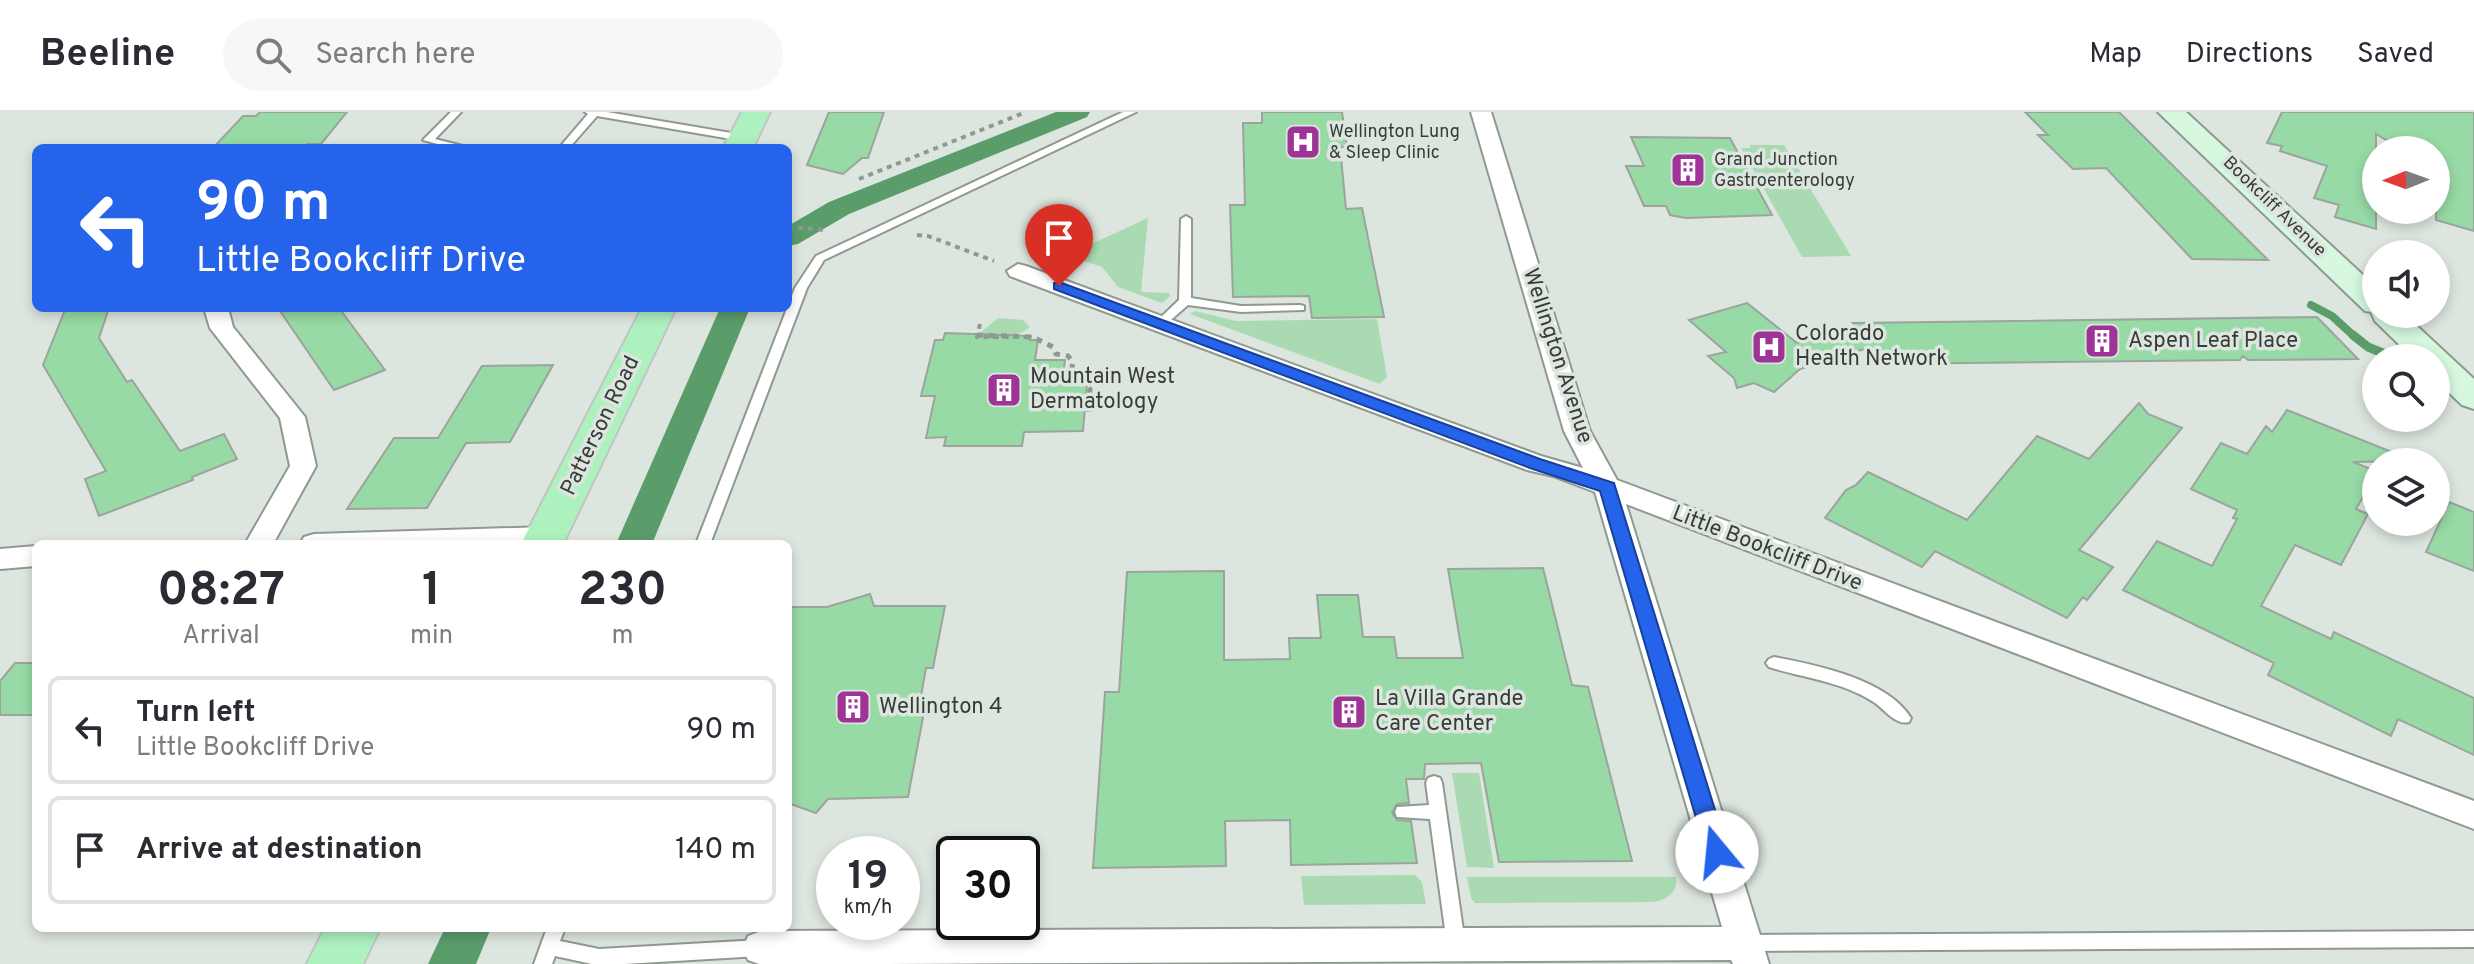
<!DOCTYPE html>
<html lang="en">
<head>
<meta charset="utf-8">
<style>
	body { margin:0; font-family:Overpass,sans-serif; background:#f7f7f7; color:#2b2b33; height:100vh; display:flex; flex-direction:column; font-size:30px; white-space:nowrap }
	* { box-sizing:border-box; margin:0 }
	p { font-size:26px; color:#7c7c81 }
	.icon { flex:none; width:44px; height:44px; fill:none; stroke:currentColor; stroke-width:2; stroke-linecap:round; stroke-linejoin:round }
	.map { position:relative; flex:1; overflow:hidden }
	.side { position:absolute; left:32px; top:428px; width:760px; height:392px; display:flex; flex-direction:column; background:#fff; border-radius:12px; box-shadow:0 4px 12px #0003 }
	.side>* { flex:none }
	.banner { position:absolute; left:32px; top:32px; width:760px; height:168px; border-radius:12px; box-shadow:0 4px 12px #0003; background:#2563eb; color:#fff; overflow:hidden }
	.needle { width:52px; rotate:269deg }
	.controls { position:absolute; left:2362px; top:24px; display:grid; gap:16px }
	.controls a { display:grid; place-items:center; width:88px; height:88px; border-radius:50%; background:#fff; box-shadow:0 4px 12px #0003; font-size:40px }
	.speed { position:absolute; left:816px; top:724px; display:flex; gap:16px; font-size:40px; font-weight:700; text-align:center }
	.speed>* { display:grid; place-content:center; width:104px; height:104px; border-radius:50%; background:#fff; box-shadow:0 4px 12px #0003; line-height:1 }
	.speed small { font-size:20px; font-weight:400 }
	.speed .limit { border:4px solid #111; border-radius:12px; background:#fff; color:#111 }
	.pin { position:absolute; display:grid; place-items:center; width:68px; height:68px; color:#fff; margin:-82px -34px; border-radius:50% 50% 50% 0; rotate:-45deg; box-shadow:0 0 8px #0007 }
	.pin .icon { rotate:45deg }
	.me { position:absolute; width:88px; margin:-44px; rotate:343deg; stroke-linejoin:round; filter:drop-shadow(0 0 6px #0008) }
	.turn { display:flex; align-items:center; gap:28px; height:168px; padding:0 32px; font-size:36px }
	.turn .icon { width:104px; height:104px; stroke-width:2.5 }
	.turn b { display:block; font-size:56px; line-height:68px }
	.eta { display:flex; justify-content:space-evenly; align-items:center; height:136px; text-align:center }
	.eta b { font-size:48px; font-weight:700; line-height:56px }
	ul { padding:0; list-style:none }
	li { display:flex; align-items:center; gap:24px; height:108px; margin:0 16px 12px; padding:0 16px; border:4px solid #e1e1e2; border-radius:12px }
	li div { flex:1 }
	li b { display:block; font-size:30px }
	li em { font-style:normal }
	header { display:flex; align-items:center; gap:48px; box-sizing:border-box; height:112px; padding:0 40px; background:#fff; border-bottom:2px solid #e1e1e2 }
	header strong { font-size:38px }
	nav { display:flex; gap:44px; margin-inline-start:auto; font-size:28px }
	.search { width:560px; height:72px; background:#f7f7f7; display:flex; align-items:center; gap:20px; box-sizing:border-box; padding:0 28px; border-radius:44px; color:#7c7c81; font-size:30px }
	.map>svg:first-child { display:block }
	.green { fill:#a9dab2 }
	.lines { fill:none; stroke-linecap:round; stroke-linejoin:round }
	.stream-far1 { stroke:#5b9c6b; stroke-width:8 }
	.stream { stroke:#5b9c6b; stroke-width:9 }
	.canal { fill:#5b9c6b; fill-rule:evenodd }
	.building { fill:#97daa5; stroke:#9ba49d; stroke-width:2 }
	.lane-casing { stroke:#909991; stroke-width:4 }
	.street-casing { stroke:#909991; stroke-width:4 }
	.secondary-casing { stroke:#909991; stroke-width:4 }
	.primary-casing { stroke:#c3c4c4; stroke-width:4 }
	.path-far1 { stroke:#909892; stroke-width:4; stroke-dasharray:5 5; stroke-linecap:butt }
	.path { stroke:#909892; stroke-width:5; stroke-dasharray:6 6; stroke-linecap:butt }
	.lane { fill:#fff; fill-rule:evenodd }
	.street { fill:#fff; fill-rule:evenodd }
	.secondary { fill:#d6f8df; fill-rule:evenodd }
	.primary { fill:#acf1be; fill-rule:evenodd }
	.route { fill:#2563eb; stroke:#184099; stroke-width:2 }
	.labels { text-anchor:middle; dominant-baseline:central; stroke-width:7; stroke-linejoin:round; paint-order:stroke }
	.far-poi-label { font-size:18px; fill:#383c39; stroke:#dce6de; text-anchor:start }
	.far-street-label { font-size:18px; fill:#383c39; stroke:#dce6de }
	.poi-label { font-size:22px; fill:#383c39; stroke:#dce6de; text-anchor:start }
	.street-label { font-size:22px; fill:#383c39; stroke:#dce6de }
</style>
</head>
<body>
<header>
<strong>Beeline</strong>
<div class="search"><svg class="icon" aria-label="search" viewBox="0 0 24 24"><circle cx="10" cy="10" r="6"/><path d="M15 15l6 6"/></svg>Search here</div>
<nav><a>Map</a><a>Directions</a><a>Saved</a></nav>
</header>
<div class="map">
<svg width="2474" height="852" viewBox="0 0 2474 852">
	<rect width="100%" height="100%" fill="#dce6de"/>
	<path class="green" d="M1750,33H1784L1851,144L1802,145L1741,36H1750Z
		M1148,106L1141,180L1169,181L1170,184L1162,191L1118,175L1102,155L1072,145L1074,140Z
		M1195,199L1236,209L1377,207L1387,265L1380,272L1190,202Z
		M998,206L1023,208L1030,215C1016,227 995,224 980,221Z
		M1452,661H1479L1494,756L1467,755Z
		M1415,763L1422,770L1426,792L1304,793L1301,764Z
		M1467,765H1676C1678,780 1668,787 1654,790L1475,791L1471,786Z"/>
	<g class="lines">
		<path class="stream-far1" d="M2311,193L2332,204L2355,225"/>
		<path class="stream" d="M2353,223L2368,235L2385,242"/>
		<path class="canal" d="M1056,0H1090L1087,5L849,102L798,132L788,134V114L829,90Z
			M720,196H750L652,432H616Z
			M445,816H491L476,852H428Z"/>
	</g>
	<path class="building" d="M260,0H347L321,32H307L304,36H213L243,4H256Z
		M829,0H884L868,46H862L843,62L807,53Z
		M1262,0H1342L1347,35H1340L1346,97L1362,96L1384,205L1312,206L1309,184L1233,185L1230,93H1245L1243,11H1262Z
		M2025,0H2119L2268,148L2192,147L2106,56L2073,57L2038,23H2048Z
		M2282,0H2474V119L2436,108V38H2403L2376,22V117L2335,105L2339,93L2314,86L2327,54L2280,39L2282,34L2267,31Z
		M1631,25L1730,26L1772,103L1686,106L1670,103L1666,94H1644L1626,54H1644Z
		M1747,191L1797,231L1855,213L1853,211L2317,205L2358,247L2248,248L2243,244L2240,248L1877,252L1868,236L1800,257L1774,280L1754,271L1737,276L1734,266L1708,244L1726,240L1689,208Z
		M73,196H109L99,226L127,270L132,268L180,339L224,322L237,347L192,365L193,368L99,404L85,367L106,359L43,253L65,198Z
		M278,196H339L385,258L334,278Z
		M945,221L1031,224L1030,228H1038L1035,248H1065L1062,272H1087L1083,319L1024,320L1022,334H944L946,325L926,326L935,284H921L935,228H943Z
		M553,253L510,330L466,331L427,396L347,397L394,326H438L482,254Z
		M2139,291L2148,302L2182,316L2079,438L2113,455L2087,488L2083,485L2067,506L1935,439L1922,455L1825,406L1846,378L1856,373L1868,360L1967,408L2037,324L2089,347Z
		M2287,298L2414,349L2353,350L2376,359V363L2356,397L2368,402L2341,453L2295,433L2261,494L2331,527L2334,520L2474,586V643L2398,607L2391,624L2268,563L2274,551L2123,478L2157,429L2212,454L2237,407L2233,406L2237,398L2191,377L2221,331L2247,342L2266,314L2272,320Z
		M2449,390L2474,400V459L2426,440Z
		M1543,456L1572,573L1588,575L1632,749L1499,750L1481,651L1425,652L1424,667H1406L1409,691L1397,692L1392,701L1397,708L1411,709L1417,751L1291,753L1290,708L1225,709L1226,754L1093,756L1105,580H1119L1127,460L1224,459V548L1290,547L1289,526H1321L1317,483H1358L1363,525H1394L1397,546H1463L1448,457Z
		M870,482L874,494H945L933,556H926L919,595L924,600L908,685L828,687L816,701L788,691V495H827Z
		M15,551H36V603H0V569Z"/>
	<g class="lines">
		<defs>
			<path id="lane" d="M451,0H461L435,27L471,36H452L423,28Z
				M585,0H607L743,23L748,26L743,29L597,4L569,36H559L588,2Z
				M1123,0H1136L824,148L807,176L710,432H696L795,176L816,144Z
				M1186,104L1191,107V186L1241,194L1300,193L1304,194V198L1241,200L1188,193L1165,213H1157V209L1179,188L1181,107Z
				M1774,545C1816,553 1887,567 1911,606L1909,610C1895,614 1884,596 1872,589C1840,569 1804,566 1769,555L1766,551L1769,547Z
				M1434,664L1440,666L1442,671L1465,832L1462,838L1456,840L1450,838L1447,832L1430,707L1397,705L1395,700L1397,695L1429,693L1426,671L1428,666Z
				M547,816H565L560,829L599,837L760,828L766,830L769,836L766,842L760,844L624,852H592L555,844L552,852H534Z
				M2474,819V835L1745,839L1739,837L1736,831L1739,825L1745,823Z"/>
			<path id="street" d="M1471,0H1491L1590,319L1617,368L2474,689V717L1626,392L1769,852H1733L1731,848L883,852H759L748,848L743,836L748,824L761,819L1722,815L1595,380L1553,364L1527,358L1010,164L1007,159L1018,152L1026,154L1541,344L1583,356L1564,319Z
				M204,196H228L233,215L305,305L316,354L273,432H245L290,354L280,306L210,216Z
				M546,415L556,418L560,425L556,432H300L304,425L314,422Z
				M36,434V454L0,457V437Z"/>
			<path id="secondary" d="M2158,0H2186L2376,175V202H2404L2474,267V297L2462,293L2436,268V246H2413L2375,209L2371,200L2365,199Z"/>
			<path id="primary" d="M742,0H770L753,36H723Z
				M642,196H676L563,432H521Z
				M325,816H380L363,852H307Z"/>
		</defs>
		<use href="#lane" class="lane-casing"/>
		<use href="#street" class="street-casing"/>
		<use href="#secondary" class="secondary-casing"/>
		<use href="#primary" class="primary-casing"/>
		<path class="path-far1" d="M859,67L1026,0
			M788,115L827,118
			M917,123L928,124L994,149
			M980,212L977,225H1033"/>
		<path class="path" d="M977,223L1033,225L1053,235L1056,242L1068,244L1073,250L1070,266L1085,271L1090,277L1089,300"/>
		<use href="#lane" class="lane"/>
		<use href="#street" class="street"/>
		<use href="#secondary" class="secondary"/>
		<use href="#primary" class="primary"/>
	</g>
	<path class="route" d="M1059,170L1540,347L1614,371L1728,740L1725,747L1717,750L1709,747L1706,740L1600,379L1530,356L1054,177V171Z"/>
	<defs>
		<symbol id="hospital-square" viewBox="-11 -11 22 22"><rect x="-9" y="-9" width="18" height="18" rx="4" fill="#9d3496" stroke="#dce6de"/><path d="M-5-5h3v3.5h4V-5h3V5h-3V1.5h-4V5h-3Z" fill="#fff"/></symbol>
		<symbol id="building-square" viewBox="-11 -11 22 22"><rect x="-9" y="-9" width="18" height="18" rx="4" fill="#9d3496" stroke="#dce6de"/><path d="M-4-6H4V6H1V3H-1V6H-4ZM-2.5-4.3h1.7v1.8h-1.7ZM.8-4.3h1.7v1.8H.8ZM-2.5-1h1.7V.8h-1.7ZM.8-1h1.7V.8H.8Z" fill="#fff"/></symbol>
	</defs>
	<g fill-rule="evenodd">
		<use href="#hospital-square" x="1283" y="10" width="40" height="40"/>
		<use href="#building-square" x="1668" y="38" width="40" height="40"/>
		<use href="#building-square" x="2082" y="209" width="40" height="40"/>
		<use href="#hospital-square" x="1749" y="215" width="40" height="40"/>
		<use href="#building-square" x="984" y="258" width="40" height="40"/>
		<use href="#building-square" x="833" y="575" width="40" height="40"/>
		<use href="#building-square" x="1329" y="580" width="40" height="40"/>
	</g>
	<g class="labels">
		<g class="far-poi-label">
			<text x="1329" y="20">Wellington Lung<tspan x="1329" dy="21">&amp; Sleep Clinic</tspan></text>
			<text x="1714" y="48">Grand Junction<tspan x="1714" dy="21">Gastroenterology</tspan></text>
		</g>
		<g class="far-street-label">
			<text transform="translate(2274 95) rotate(44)">Bookcliff Avenue</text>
		</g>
		<g class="poi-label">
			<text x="1795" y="222">Colorado<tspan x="1795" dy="25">Health Network</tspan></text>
			<text x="2128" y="229">Aspen Leaf Place</text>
			<text x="1030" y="265">Mountain West<tspan x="1030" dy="25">Dermatology</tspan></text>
			<text x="1375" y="587">La Villa Grande<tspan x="1375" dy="25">Care Center</tspan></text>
			<text x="879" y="595">Wellington 4</text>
		</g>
		<g class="street-label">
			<text transform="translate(1557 244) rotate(72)">Wellington Avenue</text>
			<text transform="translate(601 314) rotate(-64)">Patterson Road</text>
			<text transform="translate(1767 437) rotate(21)">Little Bookcliff Drive</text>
		</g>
	</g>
</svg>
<div class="controls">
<a><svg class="needle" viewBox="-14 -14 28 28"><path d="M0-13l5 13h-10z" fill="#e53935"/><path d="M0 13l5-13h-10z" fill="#7c7c81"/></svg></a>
<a><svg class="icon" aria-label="sound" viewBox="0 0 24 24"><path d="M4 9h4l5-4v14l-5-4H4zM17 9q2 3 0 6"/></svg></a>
<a><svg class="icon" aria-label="search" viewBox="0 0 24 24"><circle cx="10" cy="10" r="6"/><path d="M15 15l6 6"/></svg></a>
<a><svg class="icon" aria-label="layers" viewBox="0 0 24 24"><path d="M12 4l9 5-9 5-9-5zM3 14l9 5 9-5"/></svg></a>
</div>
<div class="speed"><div>19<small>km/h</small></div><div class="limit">30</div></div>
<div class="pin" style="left:1059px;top:174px;background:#d93025"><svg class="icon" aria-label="arrive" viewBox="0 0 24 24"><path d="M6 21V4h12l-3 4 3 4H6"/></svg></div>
<svg class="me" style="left:1717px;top:740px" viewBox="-20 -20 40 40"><circle r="19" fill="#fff"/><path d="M0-13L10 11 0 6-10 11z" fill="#2563eb"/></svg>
<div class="banner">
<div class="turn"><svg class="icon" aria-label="left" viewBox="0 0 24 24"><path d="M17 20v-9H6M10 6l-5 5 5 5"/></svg><div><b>90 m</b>Little Bookcliff Drive</div></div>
</div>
<section class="side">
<div class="eta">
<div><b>08:27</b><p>Arrival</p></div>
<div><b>1</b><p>min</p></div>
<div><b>230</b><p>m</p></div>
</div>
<ul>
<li><svg class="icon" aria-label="left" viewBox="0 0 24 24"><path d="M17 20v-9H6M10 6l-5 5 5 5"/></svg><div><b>Turn left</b><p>Little Bookcliff Drive</p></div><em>90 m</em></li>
<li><svg class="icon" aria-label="arrive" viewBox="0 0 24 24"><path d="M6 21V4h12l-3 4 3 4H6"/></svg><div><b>Arrive at destination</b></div><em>140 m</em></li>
</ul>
</section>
</div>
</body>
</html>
